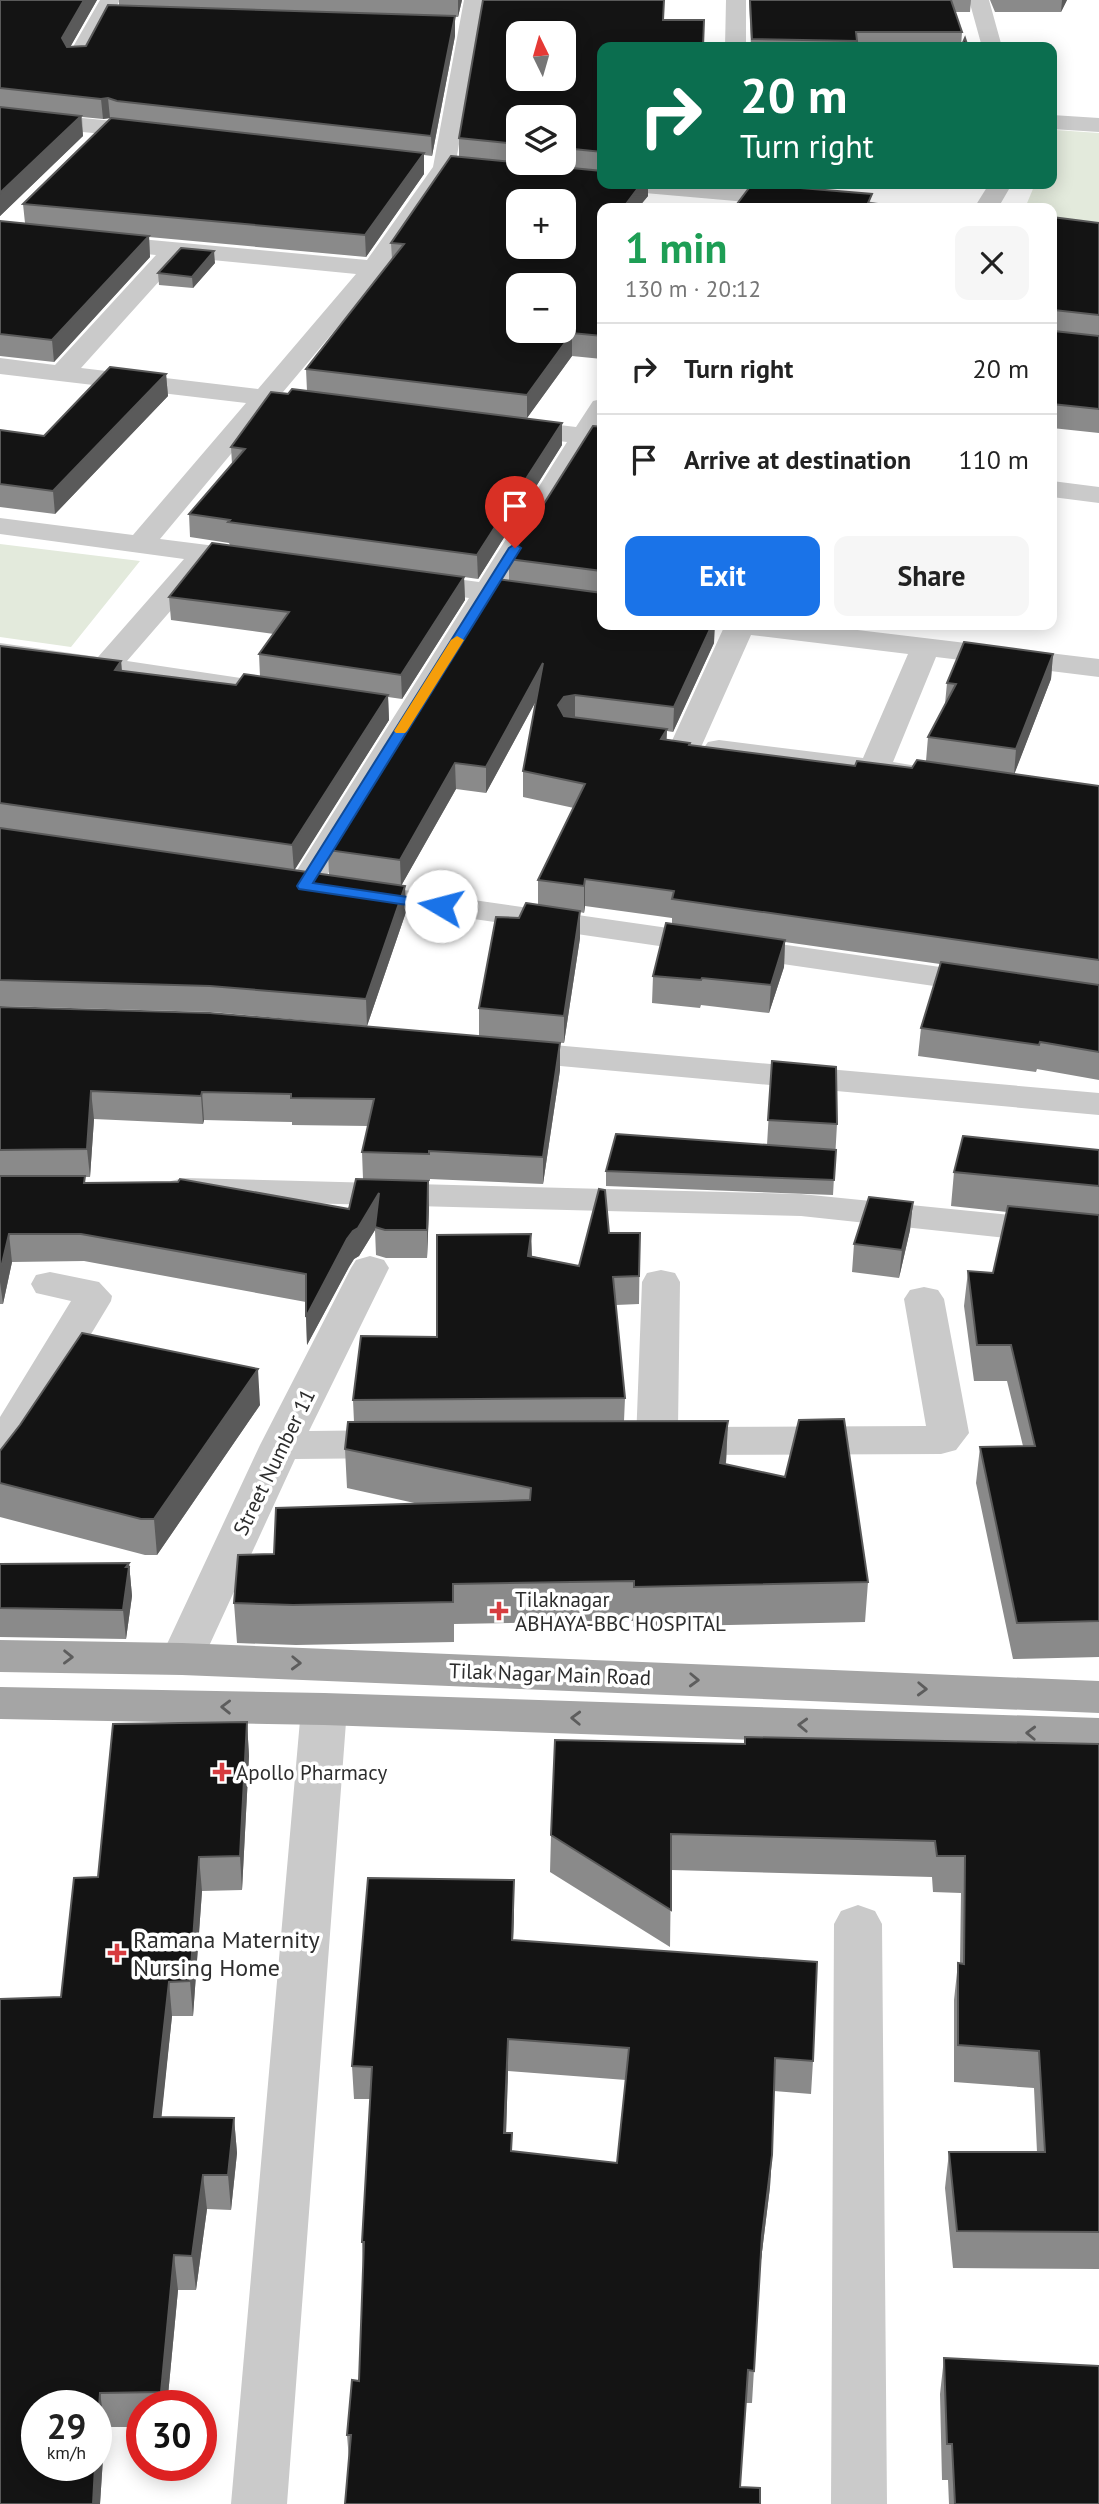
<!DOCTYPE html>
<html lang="en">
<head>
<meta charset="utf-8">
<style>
	body { margin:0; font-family:"PT Sans",sans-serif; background:#f6f6f6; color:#222; height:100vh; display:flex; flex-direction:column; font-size:26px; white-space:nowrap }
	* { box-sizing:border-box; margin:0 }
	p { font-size:23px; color:#767676 }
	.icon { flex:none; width:38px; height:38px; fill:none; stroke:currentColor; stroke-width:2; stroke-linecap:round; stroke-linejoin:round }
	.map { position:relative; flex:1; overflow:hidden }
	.side { position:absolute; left:597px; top:203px; width:460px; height:427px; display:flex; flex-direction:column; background:#fff; border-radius:14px; box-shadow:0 4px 18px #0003 }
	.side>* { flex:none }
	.hud { position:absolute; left:597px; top:42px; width:460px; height:147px; border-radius:14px; box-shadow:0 4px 18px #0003; background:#0b6e4f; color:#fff; overflow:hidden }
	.needle { width:46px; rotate:355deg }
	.buttons { position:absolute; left:506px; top:21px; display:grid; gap:14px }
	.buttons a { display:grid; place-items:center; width:70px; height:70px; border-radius:14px; background:#fff; box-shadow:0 4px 18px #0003; font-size:35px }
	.speed { position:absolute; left:21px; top:2390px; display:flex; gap:14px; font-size:35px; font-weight:700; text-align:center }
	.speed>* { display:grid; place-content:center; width:91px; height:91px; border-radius:50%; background:#fff; box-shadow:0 4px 18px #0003; line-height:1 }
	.speed small { font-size:18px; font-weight:400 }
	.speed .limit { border:10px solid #d22; background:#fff; color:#111 }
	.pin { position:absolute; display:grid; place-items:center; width:60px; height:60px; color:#fff; margin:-72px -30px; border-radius:50% 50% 50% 0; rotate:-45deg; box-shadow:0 0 7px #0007 }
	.pin .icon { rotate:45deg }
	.me { position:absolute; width:77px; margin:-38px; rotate:278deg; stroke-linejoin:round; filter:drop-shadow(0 0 5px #0008) }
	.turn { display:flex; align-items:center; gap:24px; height:147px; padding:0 28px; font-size:32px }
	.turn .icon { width:91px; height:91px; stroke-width:2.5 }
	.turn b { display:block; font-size:49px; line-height:60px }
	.round { display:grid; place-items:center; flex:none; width:74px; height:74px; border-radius:14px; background:#f6f6f6 }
	.summary { display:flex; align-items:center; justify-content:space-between; height:119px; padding:0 28px }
	h1 { font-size:42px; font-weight:800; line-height:52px; color:#1e9e55 }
	.cta { display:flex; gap:14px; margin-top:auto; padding:14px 28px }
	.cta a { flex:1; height:80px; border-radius:14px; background:#1a73e8; color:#fff; font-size:28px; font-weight:800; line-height:80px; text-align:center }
	.cta a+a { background:#f6f6f6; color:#222 }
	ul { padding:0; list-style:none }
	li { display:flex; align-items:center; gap:21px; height:91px; padding:0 28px; border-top:2px solid #e0e0e0 }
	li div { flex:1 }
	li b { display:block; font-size:26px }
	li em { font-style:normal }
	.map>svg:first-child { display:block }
	.green { fill:#e3eadc }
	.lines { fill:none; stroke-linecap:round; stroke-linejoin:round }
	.street { fill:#cacaca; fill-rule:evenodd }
	.primary { fill:#a5a5a5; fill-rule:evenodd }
	.wall { fill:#8a8a8a; fill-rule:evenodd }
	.shaded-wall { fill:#5a5a5a }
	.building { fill:#141414; stroke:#5a5a5a; stroke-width:2; fill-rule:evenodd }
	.oneway { stroke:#5d5d5d }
	.route { fill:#1a73e8; stroke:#114b97; stroke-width:2 }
	.slow { fill:#f59e0b }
	.poi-dot { fill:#d73c3f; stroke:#fff; stroke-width:2.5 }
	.labels { text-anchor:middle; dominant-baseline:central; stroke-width:7; stroke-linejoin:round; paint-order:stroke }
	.street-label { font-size:21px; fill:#2d2d2d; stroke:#fff }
	.poi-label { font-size:21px; fill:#2d2d2d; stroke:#fff; text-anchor:start }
	.near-poi-label { font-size:24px; fill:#2d2d2d; stroke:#fff; text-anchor:start }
</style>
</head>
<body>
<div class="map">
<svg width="1099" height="2504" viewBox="0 0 1099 2504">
	<rect width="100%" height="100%" fill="#fff"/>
	<path class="green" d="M1056,130L1099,133V222L1052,218V208H1025L1035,184H1052V140Z
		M0,544L140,561L71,647L0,637Z"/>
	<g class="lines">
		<path class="street" d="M100,0H120L85,64H69L66,59Z
			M464,0H484L455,167L383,273L283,392L295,394L299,400L295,406H271L160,539L255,551L265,554L269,560L265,566L255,569L212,563L127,661L254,680L265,683L269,689L265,695L254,698L0,661V643L98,657L184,559L0,534V518L133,535L246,403L0,374V358L55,365L156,255L0,240V226L367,260L433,167ZM181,257L356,274L258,389L81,368Z
			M726,0H746V47H725Z
			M969,0H989L1002,47H982Z
			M0,110L155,125L163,127L166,132L163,137L155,139L0,124Z
			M1052,115L1099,118V132L1052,129Z
			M610,184C696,180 783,190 868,201L876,203L880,208H814L622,191L614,189Z
			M989,184H1012L998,208H974Z
			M602,399V446L592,445L505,586L602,598V616L495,602L316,893L304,896L292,893L287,886L469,598L401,588L397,582L401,576L411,573L479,582L567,442L509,435L500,433L496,427L500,421L509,419L576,427L593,401Z
			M1052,481L1099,487V503L1052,497Z
			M725,625H816L1099,659V677L936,657L893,762L917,766L922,773L917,780L906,782L708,756L703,749L708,742L719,740L863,758L908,654L751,635L702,745L697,752L686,754L675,752L670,745Z
			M355,883L989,974L1001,977L1006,984L1001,991L989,994L343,900L338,893L343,886Z
			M508,1041L1099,1093V1115L495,1060L490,1052L495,1044Z
			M184,1178L801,1194L1099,1224V1248L801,1216L184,1200L171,1197L165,1189L171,1181Z
			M370,1256L384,1260L389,1268L309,1431L398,1430L413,1434L419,1444L413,1454L398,1458L295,1459L198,1670L182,1675L166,1670L160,1659L260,1445L351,1268L356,1260Z
			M661,1270L675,1273L680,1282L678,1427L926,1426L904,1299L910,1290L924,1287L938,1290L944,1299L969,1433L956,1450L941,1454L675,1455C664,1452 654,1454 642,1451L636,1441L642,1282L647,1273Z
			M50,1272L99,1282L112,1296L111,1301L15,1460L0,1464V1417L71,1301L36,1293L31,1284L36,1275Z
			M324,1693L340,1697L347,1709L287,2504H231L301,1709L308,1697Z
			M858,1905L875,1911L882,1924L887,2504H831L834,1924L841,1911Z"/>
		<path class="primary" d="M0,1640L182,1643L1099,1681V1713L182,1675L0,1672Z
			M0,1687L324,1693L1099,1718V1752L324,1725L0,1719Z"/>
	</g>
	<path class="wall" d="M0,0H97L70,47L86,46L119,6V0H462L458,17H455V36L432,156L424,155V174L366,257L149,237L150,257L54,362L0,356V221L25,223L23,204L111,118L103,119L82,117L83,136L0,216Z
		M749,0H971L970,12H955L962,32L961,47H968H751Z
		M990,0H1067L1061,12H995Z
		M602,47V184H648V196L638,208H602V359L572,356L527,418L562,445L478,579L464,577L465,600L402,699L388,697L389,720L294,870L329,875L328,850L509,581V559L602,427V625L714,643L673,732L667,731L666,740L690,745L855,766L912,768L926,761L928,737L945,704L947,683L1053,654L1051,679L1014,774L1099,786V1080L1037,1069L1036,1072L918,1056L921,1028L940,964L785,942L784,967L769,1013L701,1005L700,1008L652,1003L653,976L672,924V918L585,906L584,913L580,912V938L564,1043L479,1036V1008L519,918L538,905V880L574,808L523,797V771L536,701L486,793L456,789L401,886H405L406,912L367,1026L212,1012L0,1006V646L121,661L122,671L236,685L260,677L259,654L274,634L171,620L169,597L230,545L229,543L190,537L189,514L232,464L231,447L288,394L307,391L306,369L392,259L391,243L459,157V138ZM518,117H564V163H518Z
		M1052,217L1099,223V433L1052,428Z
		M215,263L193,288L159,285L158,273Z
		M166,374L168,396L55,514L0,507V430L44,436Z
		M0,1007L560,1070L543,1184L430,1179V1181H428L429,1208L427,1258H386L376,1255L375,1230L359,1256L354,1259L349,1267L307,1345L306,1302L84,1261L12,1262L3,1304H0ZM94,1119L203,1124L204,1120L292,1122V1125L368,1126L362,1152L363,1179L349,1209L85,1183V1177H90Z
		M772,1061L837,1124L833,1195L606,1186V1171L767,1145Z
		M1099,1150V1657L1013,1659L976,1483L980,1447L1023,1446L1007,1381H974L964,1306L968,1271L993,1273L1007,1212L951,1206L954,1172Z
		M913,1202L910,1230L899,1278L852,1272L854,1244Z
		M609,1233H640L639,1304L616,1305L625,1398L624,1421H728L726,1464L868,1582L865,1622L633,1627V1621L454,1624V1642L296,1645L237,1643L234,1603L274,1554L419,1504L347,1488L345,1449L354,1422L353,1400L437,1337L531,1234L532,1256L579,1266Z
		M260,1405L157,1555H145L0,1517V1451Z
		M129,1563L132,1596L126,1639L0,1637V1564Z
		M247,1722L249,1756L242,1890L202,1891L193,2016H172L161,2117L234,2118L237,2153L231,2210L207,2209L196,2290H178L167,2406H142V2427H105L100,2504L61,1997L98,1877Z
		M744,1744H1099V2269L953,2268L945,2188L949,2152H1037L1034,2088L954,2082V2000L958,1963L960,1964L961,1893L933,1892L932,1877L671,1870L670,1947L550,1872L551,1835Z
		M514,1912L513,1940L813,2061L811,2094L774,2091L770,2187L760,2268L752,2403H746L349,2460L347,2435L359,2381L363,2268L362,2242L370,2099H354L352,2066ZM508,2071L626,2080L617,2163L512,2151L506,2133Z
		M944,2358L1099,2504H949L948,2480H942L940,2394Z"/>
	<path class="shaded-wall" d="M84,0H97L64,58L62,38Z
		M458,0H462L458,17Z
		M1062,0H1067L1061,12Z
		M455,16V36L432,156L431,136Z
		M108,98L110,118L103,119L101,99Z
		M81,116L83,136L0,216V193Z
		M424,153V174L366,257L365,235Z
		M641,184H648V196L638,208H623Z
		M149,236L150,257L54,362L52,340Z
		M214,251L215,263L193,288L192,277Z
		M1054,310L1052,332V333V312Z
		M572,333V356L527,418V395Z
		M166,374L168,396L55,514L53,491Z
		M562,423V445L478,579L477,555Z
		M464,577L465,600L402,699L401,675Z
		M712,625H715L714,643L673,732L674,707Z
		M1053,654L1051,679L1014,775L1016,749Z
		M121,661L123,686L115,670Z
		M543,663V688L486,793V767Z
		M388,695L389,720L294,871L292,845Z
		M575,695V720L558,731V705L564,697Z
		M667,729L666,755L661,739Z
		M455,763L456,789L401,886L400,860Z
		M585,879V906L584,913V886Z
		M405,886L406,912L367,1026L366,999Z
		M580,911V938L564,1043V1016Z
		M785,940L784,967L769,1013L771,985Z
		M560,1043V1070L543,1184V1157Z
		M91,1091L94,1119L90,1177L87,1149Z
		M202,1092L204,1120L203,1124L201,1096Z
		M428,1181L429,1208L427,1258V1230Z
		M379,1193L375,1230L359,1256L354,1259L349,1267L307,1345L306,1317L347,1239Z
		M913,1202L910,1230L899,1278L902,1250Z
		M9,1234L12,1262L3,1304L0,1282V1272Z
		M531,1234L532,1262L528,1256Z
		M258,1369L260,1405L157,1555L154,1519Z
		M728,1421L726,1461L718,1502L720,1463Z
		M129,1563L132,1596L126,1639L123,1610L126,1567Z
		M247,1722L249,1756L242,1890L240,1856Z
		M199,1857L202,1891L193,2016L190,1981Z
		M514,1880V1912L512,1973V1940Z
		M169,1982L172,2016L158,2151L154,2117Z
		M508,2039V2071L505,2166L504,2133Z
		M234,2118L237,2153L231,2210L228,2175Z
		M772,2155L770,2187L760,2268L752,2403L762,2235Z
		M203,2175L207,2209L196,2290L192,2256Z
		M174,2255L178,2290L167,2406H163L161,2392Z
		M100,2393L105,2427L100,2504H93Z"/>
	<path class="building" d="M0,0H84L62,38L67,47L86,46L108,5L455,16L431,136L117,101L108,98L101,99L0,88Z
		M483,0H664L663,20H704L703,47H602V152L564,148V117H518V144L459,138ZM518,33H564V79H518Z
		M750,0H951L962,32H856L857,41L752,39Z
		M965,38L968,47H961Z
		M0,107L81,116L0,193Z
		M111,118L424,153L365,235L23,204Z
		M451,156L602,171V184H641L623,208H602V336L572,333L527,395L306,369L404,244L391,243ZM518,201H564V247H518ZM518,285H564V331H518Z
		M752,184L872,194L868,203L919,208H734Z
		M955,206L973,208H954Z
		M1052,217L1099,223V315L1054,310L1052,312Z
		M0,221L149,236L52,340L0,334Z
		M181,248L214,251L192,277L158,273Z
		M1052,329L1054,331L1099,336V409L1052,404Z
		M110,367L166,374L53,491L0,484V430L44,436Z
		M292,389L562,423L477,555L228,522L230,520L189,514L245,449L231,447L271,392L288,394Z
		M593,426L602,427V571L509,559Z
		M212,543L464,577L401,675L259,654L289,612L169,597Z
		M497,579L602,593V625H712L674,707L575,695L564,697L558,705L564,716L667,729L661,739L690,743L689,745L855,766L857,761L912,768L917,760L1099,786V960L672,899L674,891L585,879L584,886L538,880L585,784L523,771L543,663L486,767L455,763L400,860L328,850Z
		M964,642L1053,654L1016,749L928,737L956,684L947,683Z
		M0,646L121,661L115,670L236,685L244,674L388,695L292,845L0,803Z
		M0,828L405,886L366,999L210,986L0,980Z
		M526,903L580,911L564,1016L479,1008L496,917L519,918Z
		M666,923L785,940L771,985L702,978L701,980L653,976Z
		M941,962L1099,985V1052L1040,1042L1039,1045L921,1028Z
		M0,1007L210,1013L560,1043L543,1157L429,1151V1154L362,1152L374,1099L291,1098V1094L202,1092L201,1096L91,1091L87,1149L0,1150Z
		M772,1061L836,1067L837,1124L768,1120Z
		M616,1134L836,1150L834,1180L606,1171Z
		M963,1136L1099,1150V1186L954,1172Z
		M0,1176H85L84,1183L178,1182L180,1179L349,1209L356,1179L428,1181L427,1230H385L375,1227L379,1193L358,1228L353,1231L347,1239L306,1317V1274L81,1234H9L0,1272Z
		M599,1189L605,1190L609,1233H640L639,1276L613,1277L625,1398L353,1400L361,1336L437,1337V1235L531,1234L528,1256L579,1266Z
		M869,1197L913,1202L902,1250L854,1244Z
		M1008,1206L1099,1215V1621L1017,1623L980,1447L1035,1446L1011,1345H977L968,1271L993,1273Z
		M82,1333L258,1369L154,1519H141L0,1483V1451L20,1425Z
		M844,1419L868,1582L634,1587V1581L453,1584V1602L293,1605L234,1603L238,1555L274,1554L276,1508L530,1500L531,1488L345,1449L348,1422L728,1421L720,1463L785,1477L799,1420Z
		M129,1563L126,1567H129L123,1610L0,1608V1564Z
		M247,1722L240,1856L199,1857L190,1981L169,1982L154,2117L234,2118L228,2175H203L192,2256L174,2255L161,2392L100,2393L96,2452V2406H37V2466H95L93,2504H0V1999L61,1997L74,1878L98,1877L113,1724Z
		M745,1737L1099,1744V2232L957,2231L949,2152H1045L1039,2051L958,2045V1963L964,1964L965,1856H937L935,1841L671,1834V1910L551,1835L555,1740L745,1744Z
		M368,1878L514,1880L512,1940L817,1962L813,2061L775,2058L772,2155L762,2235L754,2371L748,2370L740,2487L760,2488V2504H345L351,2435H347L352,2380L359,2381L364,2242H362L372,2067L352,2066ZM508,2039L629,2048L617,2163L511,2151L512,2133H504Z
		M944,2358L1099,2366V2504H955L952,2444H947Z"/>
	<defs><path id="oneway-chevron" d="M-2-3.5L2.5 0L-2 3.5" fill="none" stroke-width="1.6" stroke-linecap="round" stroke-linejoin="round" transform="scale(1.75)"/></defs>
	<g class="oneway">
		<use href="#oneway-chevron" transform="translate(68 1657) rotate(1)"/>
		<use href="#oneway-chevron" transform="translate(296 1663) rotate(2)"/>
		<use href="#oneway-chevron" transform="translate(694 1680) rotate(2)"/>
		<use href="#oneway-chevron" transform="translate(922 1689) rotate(2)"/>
		<use href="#oneway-chevron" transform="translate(226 1707) rotate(-179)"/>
		<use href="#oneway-chevron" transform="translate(576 1718) rotate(-178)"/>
		<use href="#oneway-chevron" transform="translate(803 1725) rotate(-178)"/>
		<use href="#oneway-chevron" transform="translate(1031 1733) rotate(-178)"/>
	</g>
	<path class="route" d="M515,544L521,548L313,883L441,902L448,906L441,910L299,889L297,886L509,548Z"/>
	<path class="slow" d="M457,636L464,640L407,731L405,733H396L394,731L451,640Z"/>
	<g class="poi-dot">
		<path d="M495.5 1600.5h7v7h7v7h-7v7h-7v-7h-7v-7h7z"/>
		<path d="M218.5 1761.5h7v7h7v7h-7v7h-7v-7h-7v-7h7z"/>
		<path d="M113.5 1942.5h7v7h7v7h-7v7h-7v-7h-7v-7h7z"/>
	</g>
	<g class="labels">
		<g class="street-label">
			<text transform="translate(274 1462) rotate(-64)">Street Number 11</text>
			<text transform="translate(550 1674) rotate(2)">Tilak Nagar Main Road</text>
		</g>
		<g class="poi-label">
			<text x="515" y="1599">Tilaknagar<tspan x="515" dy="24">ABHAYA-BBC HOSPITAL</tspan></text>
			<text x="236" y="1772">Apollo Pharmacy</text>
		</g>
		<g class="near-poi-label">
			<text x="133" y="1939">Ramana Maternity<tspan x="133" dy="28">Nursing Home</tspan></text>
		</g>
	</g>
</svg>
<div class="buttons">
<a><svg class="needle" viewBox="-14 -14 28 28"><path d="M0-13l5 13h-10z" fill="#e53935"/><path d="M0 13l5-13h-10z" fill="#767676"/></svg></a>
<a><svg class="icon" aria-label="layers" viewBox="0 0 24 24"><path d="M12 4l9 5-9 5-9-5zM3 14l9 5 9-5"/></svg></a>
<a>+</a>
<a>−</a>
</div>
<div class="speed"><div>29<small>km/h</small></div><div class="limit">30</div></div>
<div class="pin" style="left:515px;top:548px;background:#d93025"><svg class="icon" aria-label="arrive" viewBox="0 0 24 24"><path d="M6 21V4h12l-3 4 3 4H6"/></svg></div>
<svg class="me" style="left:441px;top:906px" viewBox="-20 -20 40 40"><circle r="19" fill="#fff"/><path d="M0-13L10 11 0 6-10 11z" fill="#1a73e8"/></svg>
<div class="hud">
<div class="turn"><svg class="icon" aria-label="right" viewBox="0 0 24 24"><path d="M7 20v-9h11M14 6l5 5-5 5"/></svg><div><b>20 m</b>Turn right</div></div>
</div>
<section class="side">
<div class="summary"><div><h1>1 min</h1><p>130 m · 20:12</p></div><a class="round"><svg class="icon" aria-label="close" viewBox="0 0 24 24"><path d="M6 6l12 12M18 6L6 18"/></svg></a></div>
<ul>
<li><svg class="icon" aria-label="right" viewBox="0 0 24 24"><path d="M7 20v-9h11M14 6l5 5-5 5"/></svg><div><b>Turn right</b></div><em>20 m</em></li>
<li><svg class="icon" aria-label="arrive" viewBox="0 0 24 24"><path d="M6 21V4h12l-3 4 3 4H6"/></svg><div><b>Arrive at destination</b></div><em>110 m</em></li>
</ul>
<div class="cta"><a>Exit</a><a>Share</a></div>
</section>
</div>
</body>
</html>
